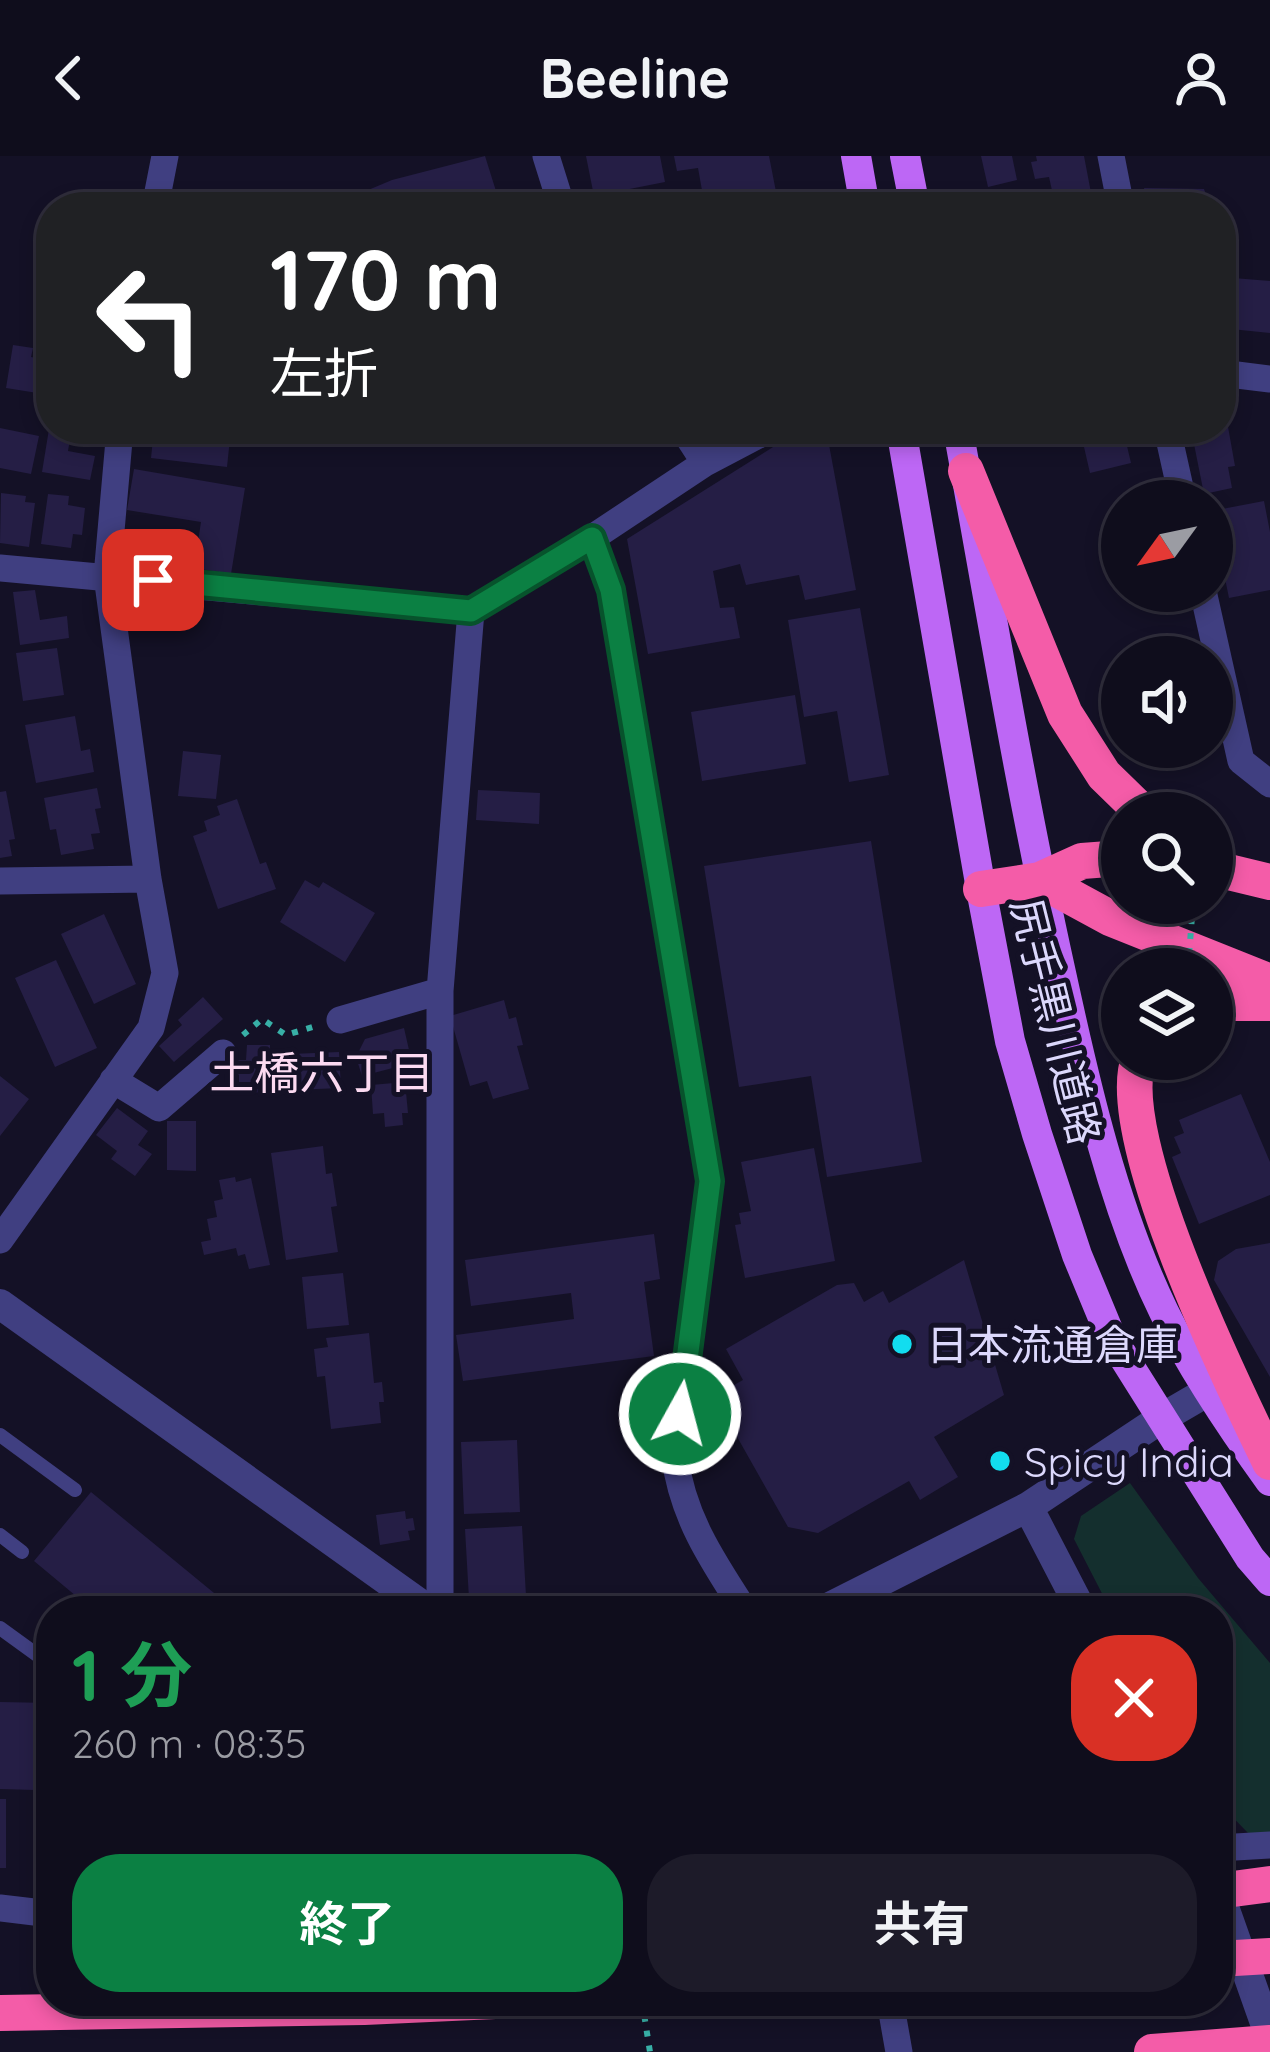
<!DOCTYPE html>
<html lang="ja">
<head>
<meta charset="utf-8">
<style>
	body { margin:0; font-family:Quicksand,"Noto Sans JP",sans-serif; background:#1d1b29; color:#f1f3f6; height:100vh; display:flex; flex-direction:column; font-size:45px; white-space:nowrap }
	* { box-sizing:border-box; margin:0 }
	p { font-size:39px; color:#9b9ca3 }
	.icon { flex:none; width:66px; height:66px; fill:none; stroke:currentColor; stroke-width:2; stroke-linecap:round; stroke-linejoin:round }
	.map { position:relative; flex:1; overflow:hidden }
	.drawer { position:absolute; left:36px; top:1440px; width:1197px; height:420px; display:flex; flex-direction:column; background:#0f0d1c; border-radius:48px; box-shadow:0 6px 18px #0003,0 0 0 3px #2f2d3b }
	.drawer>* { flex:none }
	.hud { position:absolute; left:36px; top:36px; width:1200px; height:252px; border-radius:48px; box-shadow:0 6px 18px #0003,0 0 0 3px #2f2d3b; background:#202124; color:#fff; overflow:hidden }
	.needle { width:78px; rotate:237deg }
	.buttons { position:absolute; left:1101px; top:324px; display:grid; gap:24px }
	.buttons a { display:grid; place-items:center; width:132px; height:132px; border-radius:50%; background:#0f0d1c; box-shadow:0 6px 18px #0003,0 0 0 3px #2f2d3b; font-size:60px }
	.pin { position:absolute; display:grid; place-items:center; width:102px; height:102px; color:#fff; margin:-51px; border-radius:24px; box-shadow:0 6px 18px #0006 }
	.me { position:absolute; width:132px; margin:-66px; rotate:7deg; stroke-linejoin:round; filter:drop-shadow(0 0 9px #0008) }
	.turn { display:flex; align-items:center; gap:42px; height:252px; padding:0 36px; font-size:54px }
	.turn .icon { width:156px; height:156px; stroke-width:2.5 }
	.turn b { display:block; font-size:84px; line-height:102px }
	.round { display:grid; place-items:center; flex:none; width:126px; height:126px; border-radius:48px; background:#1d1b29 }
	.head { display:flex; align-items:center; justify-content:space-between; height:204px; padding:0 36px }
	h1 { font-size:72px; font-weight:700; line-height:90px; color:#1e9e55 }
	.cta { display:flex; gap:24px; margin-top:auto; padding:24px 36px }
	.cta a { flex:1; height:138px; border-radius:48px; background:#0b8043; color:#fff; font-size:48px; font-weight:700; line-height:138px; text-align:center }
	.cta a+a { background:#1d1b29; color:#f1f3f6 }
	header { display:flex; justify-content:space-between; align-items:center; height:156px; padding:0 36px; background:#0f0d1c; font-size:54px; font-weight:700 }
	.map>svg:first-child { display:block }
	.green { fill:#142f2e }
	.building { fill:#251e45 }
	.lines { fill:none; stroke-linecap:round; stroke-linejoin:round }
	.path { stroke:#38b0a7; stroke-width:6; stroke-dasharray:6 9; stroke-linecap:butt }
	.service { stroke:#403f81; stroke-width:14 }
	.minor { stroke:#403f81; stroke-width:27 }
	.tertiary { stroke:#403f81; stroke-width:30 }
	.primary { stroke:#bd67f5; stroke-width:30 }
	.motorway { stroke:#f45ca8; stroke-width:36 }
	.path-bridge { stroke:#38b0a7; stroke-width:6; stroke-dasharray:6 9; stroke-linecap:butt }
	.motorway-bridge { stroke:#f45ca8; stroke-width:36 }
	.route-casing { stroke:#07532c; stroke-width:30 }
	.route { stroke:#0b8043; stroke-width:21 }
	.poi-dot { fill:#12ddef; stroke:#141126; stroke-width:4.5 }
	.labels { text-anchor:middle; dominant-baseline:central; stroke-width:10; stroke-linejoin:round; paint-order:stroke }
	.street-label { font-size:42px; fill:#dcd8fc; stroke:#141126 }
	.poi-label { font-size:42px; fill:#dcd8fc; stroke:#141126; text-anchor:start }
	.neighbourhood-label { font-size:45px; fill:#fcdaf1; stroke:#141126 }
</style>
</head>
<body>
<header><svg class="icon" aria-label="back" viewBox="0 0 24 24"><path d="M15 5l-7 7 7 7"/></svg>Beeline<svg class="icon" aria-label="person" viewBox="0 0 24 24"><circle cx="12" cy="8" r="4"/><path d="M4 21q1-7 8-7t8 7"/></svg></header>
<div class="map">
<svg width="1270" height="1896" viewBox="0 0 1270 1896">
	<rect width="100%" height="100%" fill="#141126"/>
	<path class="green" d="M1130,1327L1198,1422L1270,1507V1677L1249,1678L1218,1646V1455H1111L1074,1383L1081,1360Z"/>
	<path class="building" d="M485,0L501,51H427L421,37L398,41L402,51H344L342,45L392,24Z
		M586,0H660L665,26L594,40Z
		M674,0H769L779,51H705L698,12L677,15Z
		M981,0H1012L1017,24L988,31Z
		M1036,0H1084L1092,42L1055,48L1049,21L1035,23L1031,6L1037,5Z
		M1144,32L1204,33L1210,51H1149Z
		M1030,33L1035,51H986L984,43Z
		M1221,121L1270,125V177L1221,172Z
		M13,189L33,192L31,201L51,205L50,239L6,232Z
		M1225,254L1235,310L1228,311L1232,332L1204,338L1191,273H1221V255Z
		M0,272L39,280L31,318L0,312Z
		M49,273L71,277L68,295L95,300L90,324L42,316Z
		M154,273H231L227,311L151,302Z
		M1102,273H1123L1131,307L1090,317L1081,278Z
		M827,278L856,434L805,444L799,419L746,429L740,408L713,415L720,452L734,451L740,482L648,498L627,383L781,286Z
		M134,313L245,332L231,418L194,412L201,366L127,354Z
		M1,337L26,340L25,346L35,347L29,391L0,387Z
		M48,338L69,340L68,349L85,352L82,379L73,378L71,392L41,388Z
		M1264,345L1270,376V434L1229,442L1213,364L1224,362L1222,353Z
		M35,434L40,464L67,460L69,482L20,489L13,436Z
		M860,452L889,619L849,626L837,555L804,561L788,464Z
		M57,492L64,539L23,545L16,497Z
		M795,539L806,608L702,625L691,556Z
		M75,560L81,595L90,593L94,616L36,627L25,569Z
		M183,595L221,599L216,643L178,640Z
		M97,632L101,652L95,653L100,677L91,678L94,693L61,699L56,673L50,674L44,642Z
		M478,634L540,637L539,668L476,664Z
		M6,635L15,683L9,684L12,700L0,702V636Z
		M237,643L260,708L266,706L276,733L218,753L193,680L207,675L204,665L220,659L217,650Z
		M871,685L922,1006L827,1021L811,920L739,931L704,710Z
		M305,724L319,732L323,726L375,757L345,806L280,766Z
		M104,758L136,828L94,848L61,778Z
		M56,804L97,892L55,911L15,822Z
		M203,841L223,863L174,906L159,890L182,869L178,864Z
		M504,844L509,863L516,861L523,889L517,890L529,933L493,943L487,925L470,930L450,860Z
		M404,872L412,907L362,920L356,901L365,883Z
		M247,889H270V898H274L275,936L239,937V919L227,920V904H246Z
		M339,896L341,932L293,934L291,898Z
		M0,920L29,943L0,980Z
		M405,926L408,957H402L403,969L385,971L384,957L373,958L371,929Z
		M1241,938L1270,1006V1039L1199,1068L1172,1001L1181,997L1174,981L1184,977L1179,964Z
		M117,952L148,975L138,989L152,998L135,1020L111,1003L117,995L96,979Z
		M167,965H196V1015L167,1014Z
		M323,990L326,1018L332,1017L337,1050L331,1051L338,1096L286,1104L271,997Z
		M814,992L835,1105L745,1122L735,1069L741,1068L739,1057L751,1055L741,1006Z
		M235,1021L236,1026L251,1022L270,1109L249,1113L245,1098L238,1100L236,1092L204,1099L201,1086L211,1084L207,1063L217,1061L214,1045L223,1043L219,1024Z
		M654,1078L660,1123L644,1126L654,1200L463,1225L456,1179L574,1163L571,1137L471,1150L465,1104Z
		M1270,1087V1221L1214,1124L1218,1105L1236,1093Z
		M964,1104L1004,1239L934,1281L958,1321L920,1344L909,1325L818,1377L788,1371L714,1240L743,1224L726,1193L837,1129L854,1127L864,1146L883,1135L889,1147Z
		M343,1117L349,1169L307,1173L302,1121Z
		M369,1177L374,1227L382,1226L384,1246H379L381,1267L331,1273L325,1220L317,1221L314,1193L328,1191L326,1182Z
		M517,1284L520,1356L464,1358L461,1286Z
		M91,1336L236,1455H94L34,1405Z
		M405,1355L406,1363L413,1362L415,1374L408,1375L410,1384L380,1389L376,1359Z
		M522,1370L526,1440L469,1443L465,1373Z
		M0,1546L51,1547V1653L35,1654V1634L0,1633Z
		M0,1643H6V1712H0Z"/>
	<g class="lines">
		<path class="path" d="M243,879L262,863L286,879L313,871
			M1176,920L1182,903
			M642,1845L650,1896"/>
		<path class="service" d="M0,1279L75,1334
			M0,1379L22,1396
			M0,1472L51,1509"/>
		<path class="minor" d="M546,0L562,51
			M1111,0L1121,51
			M155,51L165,0
			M1221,217L1270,223
			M683,273L705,307
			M1167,273L1183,345
			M592,382L611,434L710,1025L675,1301C682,1360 713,1406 745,1455
			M0,412L471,455L592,382L705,307L770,273
			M1203,435L1241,605L1270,628
			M0,725L148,723
			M340,864L440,835
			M113,924L159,952L223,897
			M0,1084L151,872L165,817L148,723L107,420L120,273
			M440,1455V835L471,455
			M1218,1692L1270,1689
			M0,1752L51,1758
			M890,1845L899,1896"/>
		<path class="tertiary" d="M0,1148L430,1455
			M1028,1351L1082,1455
			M822,1455L1028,1351L1162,1262L1229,1223
			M1218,1734L1270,1881"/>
		<path class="primary" d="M856,0L865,51
			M905,0L915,51
			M901,273L981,733L1010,885L1037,978L1077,1099L1111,1181L1250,1402L1270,1425
			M958,273C991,455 1021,637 1061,817C1085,928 1114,1054 1164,1156C1193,1215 1231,1271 1270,1325"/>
		<path class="motorway" d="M966,315L1065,558L1104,619L1143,657
			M1212,712L1270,726
			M1040,724L1110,762L1270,826
			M981,733L1040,724L1082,705L1122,702
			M1212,851L1221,847H1270
			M1139,903C1110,978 1233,1230 1270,1306
			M0,1857L364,1851L495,1845
			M1152,1896L1270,1887"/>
		<path class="path-bridge" d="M1188,813L1193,747"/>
		<path class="motorway-bridge" d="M1218,1735L1270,1728
			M1218,1803L1270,1800"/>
	</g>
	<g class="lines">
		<defs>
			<path id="route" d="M153,424L471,455L592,382L611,434L710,1025L680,1258"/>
		</defs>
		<use href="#route" class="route-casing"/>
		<use href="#route" class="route"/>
	</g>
	<g class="poi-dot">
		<circle cx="902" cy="1188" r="12"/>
		<circle cx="1000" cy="1305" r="12"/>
	</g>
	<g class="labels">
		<g class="street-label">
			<text transform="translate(1056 865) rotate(76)">尻手黒川道路</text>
		</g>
		<g class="poi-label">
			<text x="926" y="1188">日本流通倉庫</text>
			<text x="1024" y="1305">Spicy India</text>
		</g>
		<g class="neighbourhood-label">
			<text x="322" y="916">土橋六丁目</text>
		</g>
	</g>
</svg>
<div class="buttons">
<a><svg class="needle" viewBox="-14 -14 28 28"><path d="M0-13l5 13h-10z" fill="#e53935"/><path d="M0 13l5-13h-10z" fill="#9b9ca3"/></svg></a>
<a><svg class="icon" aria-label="sound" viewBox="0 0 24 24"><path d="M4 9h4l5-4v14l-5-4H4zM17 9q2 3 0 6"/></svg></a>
<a><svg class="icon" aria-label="search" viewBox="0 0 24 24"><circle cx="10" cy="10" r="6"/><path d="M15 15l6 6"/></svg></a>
<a><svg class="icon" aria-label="layers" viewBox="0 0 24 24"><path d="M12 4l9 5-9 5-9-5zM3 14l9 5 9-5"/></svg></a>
</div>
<div class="pin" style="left:153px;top:424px;background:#d93025"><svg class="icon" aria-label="arrive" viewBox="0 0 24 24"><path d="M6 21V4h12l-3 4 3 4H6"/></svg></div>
<svg class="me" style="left:680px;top:1258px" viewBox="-20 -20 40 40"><circle r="17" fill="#0b8043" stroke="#fff" stroke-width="3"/><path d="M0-11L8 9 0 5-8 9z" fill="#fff"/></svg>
<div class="hud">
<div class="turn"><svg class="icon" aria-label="left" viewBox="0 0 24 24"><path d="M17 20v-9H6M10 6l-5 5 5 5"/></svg><div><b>170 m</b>左折</div></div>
</div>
<section class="drawer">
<div class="head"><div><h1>1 分</h1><p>260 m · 08:35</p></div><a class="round" style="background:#d93025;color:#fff"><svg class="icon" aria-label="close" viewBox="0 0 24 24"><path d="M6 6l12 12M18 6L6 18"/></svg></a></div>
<div class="cta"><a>終了</a><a>共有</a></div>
</section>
</div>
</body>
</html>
